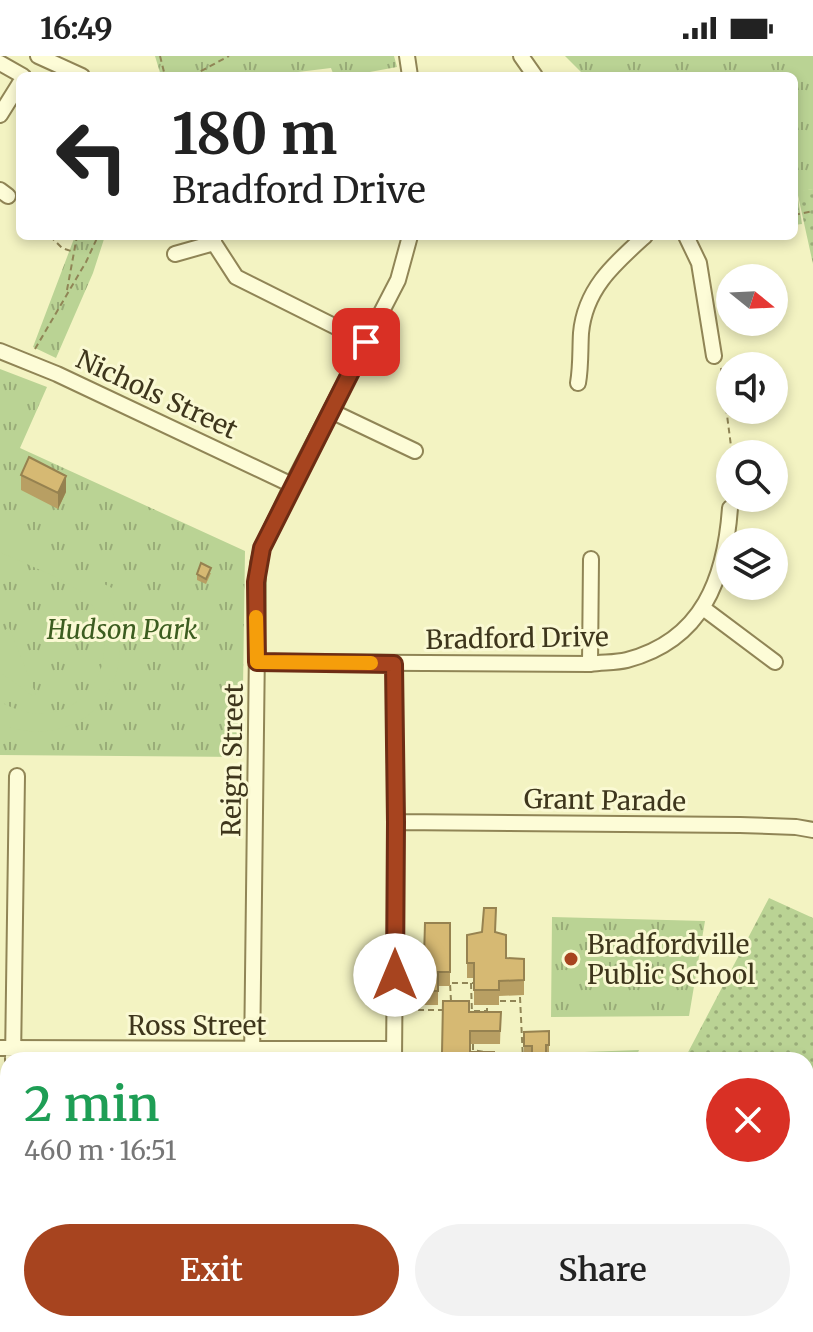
<!DOCTYPE html>
<html lang="en">
<head>
<meta charset="utf-8">
<style>
	body { margin:0; font-family:Merriweather,serif; background:#f2f2f2; color:#222; height:100vh; display:flex; flex-direction:column; font-size:30px; white-space:nowrap }
	* { box-sizing:border-box; margin:0 }
	p { font-size:26px; color:#767676 }
	.icon { flex:none; width:44px; height:44px; fill:none; stroke:currentColor; stroke-width:2; stroke-linecap:round; stroke-linejoin:round }
	.map { position:relative; flex:1; overflow:hidden }
	.panel { position:absolute; left:0px; top:996px; width:814px; height:280px; display:flex; flex-direction:column; background:#fff; border-radius:24px 24px 0 0; box-shadow:0 4px 12px #0003 }
	.panel>* { flex:none }
	.banner { position:absolute; left:16px; top:16px; width:782px; height:168px; border-radius:12px; box-shadow:0 4px 12px #0003; background:#fff; color:#222; overflow:hidden }
	.needle { width:52px; rotate:108deg }
	.buttons { position:absolute; left:716px; top:208px; display:grid; gap:16px }
	.buttons a { display:grid; place-items:center; width:72px; height:72px; border-radius:50%; background:#fff; box-shadow:0 4px 12px #0003; font-size:40px }
	.pin { position:absolute; display:grid; place-items:center; width:68px; height:68px; color:#fff; margin:-34px; border-radius:16px; box-shadow:0 4px 12px #0006 }
	.me { position:absolute; width:88px; margin:-44px; rotate:0deg; stroke-linejoin:round; filter:drop-shadow(0 0 6px #0008) }
	.turn { display:flex; align-items:center; gap:28px; height:168px; padding:0 24px; font-size:36px }
	.turn .icon { width:104px; height:104px; stroke-width:2.5 }
	.turn b { display:block; font-size:56px; line-height:68px }
	.round { display:grid; place-items:center; flex:none; width:84px; height:84px; border-radius:42px; background:#f2f2f2 }
	.overview { display:flex; align-items:center; justify-content:space-between; height:136px; padding:0 24px }
	h1 { font-size:48px; font-weight:600; line-height:60px; color:#1e9e55 }
	.button { display:flex; gap:16px; margin-top:auto; padding:16px 24px }
	.button a { flex:1; height:92px; border-radius:48px; background:#a7441f; color:#fff; font-size:32px; font-weight:600; line-height:92px; text-align:center }
	.button a+a { background:#f2f2f2; color:#222 }
	.status { display:flex; justify-content:space-between; align-items:center; height:56px; padding:0 40px; background:#fff; direction:ltr }
	.status svg { height:22px; fill:currentColor }
	.map>svg:first-child { display:block }
	.grass { fill:url(#grass-dots) }
	.park { fill:url(#park-tufts) }
	.pitch { fill:#bad394 }
	.lines { fill:none; stroke-linecap:round; stroke-linejoin:round }
	.minor-casing { stroke:#908556; stroke-width:18 }
	.tertiary-casing { stroke:#908556; stroke-width:20 }
	.path { stroke:#908556; stroke-width:2; stroke-dasharray:6 4; stroke-linecap:butt }
	.minor { stroke:#fdfcd7; stroke-width:14 }
	.tertiary { stroke:#fdfcd7; stroke-width:16 }
	.wall { fill:#b89f63 }
	.shaded-wall { fill:#968250 }
	.building { fill:#d6b973; stroke:#968250; stroke-width:2 }
	.route-casing { stroke:#6d2c14; stroke-width:20 }
	.route { stroke:#a7441f; stroke-width:14 }
	.slow { stroke:#f59e0b; stroke-width:14 }
	.poi-dot { fill:#a7441f; stroke:#faf9d3; stroke-width:3 }
	.labels { text-anchor:middle; dominant-baseline:central; stroke-width:6; stroke-linejoin:round; paint-order:stroke }
	.street-label { font-size:26px; fill:#3e361c; stroke:#faf9d3 }
	.park-label { font-size:26px; font-style:italic; fill:#3c5d20; stroke:#faf9d3 }
	.poi-label { font-size:26px; fill:#3e361c; stroke:#faf9d3; text-anchor:start }
</style>
</head>
<body>
<div class="status"><b>16:49</b><svg viewBox="0 0 49 12"><path d="M0 12V9h3v3zM5 12V6h3v6zM10 12V3h3v9zM15 12V0h3v12zM26 1h20v11H26zM47 4h2v5h-2z"/></svg></div>
<div class="map">
<svg width="813" height="1276" viewBox="0 0 813 1276">
	<defs>
		<pattern id="grass-dots" width="8" height="8" patternUnits="userSpaceOnUse" patternTransform="scale(2)"><rect width="8" height="8" fill="#bad394"/><path d="M2 2h.1M6 6h.1" fill="none" stroke="#99ac78" stroke-width="1.8" stroke-linecap="round"/></pattern>
		<pattern id="park-tufts" width="24" height="20" patternUnits="userSpaceOnUse" patternTransform="scale(2)"><rect width="24" height="20" fill="#bad394"/><path d="M3 7l-1-3M5 7V3M7 7l1-3M15 17l-1-3M17 17v-4M19 17l1-3" fill="none" stroke="#99ac78"/></pattern>
	</defs>
	<rect width="100%" height="100%" fill="#f3f3c2"/>
	<path class="grass" d="M813,133V208L797,135Z
		M769,842L813,862V1160L806,1157V1004H684Z"/>
	<path class="park" d="M155,0H394L397,11L348,20H334L331,12L265,20H161Z
		M565,0H813V133L797,136L802,168L794,169V20H585Z
		M75,180H105L93,217L56,302L33,291Z
		M0,313L47,331L20,392L245,495L242,701L0,699Z
		M552,861L705,865L689,960L551,961Z
		M639,994L635,1004H557V997Z"/>
	<path class="pitch" d="M0,476L114,533L108,546C147,624 83,700 0,668V646C17,654 34,661 54,656C108,644 120,575 83,538C69,524 20,506 0,496Z
		M9,571L36,639L34,641L0,616V578Z"/>
	<g class="lines">
		<defs>
			<path id="minor" d="M38,0L82,20
				M407,0L410,20
				M521,0L535,20
				M0,7L23,20
				M0,59L20,27
				M0,134L8,140
				M214,180V187L236,221L366,286
				M686,180L699,207L714,300
				M175,198L214,187
				M0,295L57,318L292,429
				M578,327C581,310 580,294 581,277C585,233 614,208 645,180
				M331,355L415,395
				M703,552L775,606
				M257,606L590,608C602,606 615,607 627,604C703,584 725,522 730,452
				M590,608L591,503
				M396,766L740,769L796,771L813,774
				M0,992L394,993
				M13,1004L17,720
				M252,1004L258,508L262,492L292,429L398,224L410,180
				M394,1004L396,766L394,608
				M806,1263L813,1267
				M250,1276V1268
				M390,1276V1268"/>
			<path id="tertiary" d="M0,1156L8,1169
				M64,1268L69,1276"/>
		</defs>
		<use href="#minor" class="minor-casing"/>
		<use href="#tertiary" class="tertiary-casing"/>
		<path class="path" d="M160,0L165,20
			M192,20L229,0
			M794,159L813,155
			M50,180L62,192L71,195
			M67,234L77,180
			M35,293L86,206L98,180
			M721,312L732,398
			M471,927L472,958
			M520,941L523,1004
			M451,945L450,927H473
			M500,945H518
			M408,954H443
			M474,955H487V950
			M473,988V994L489,997
			M495,998L508,1000L510,1004"/>
		<use href="#minor" class="minor"/>
		<use href="#tertiary" class="tertiary"/>
	</g>
	<path class="wall" d="M21,419L66,436L58,453L21,434Z
		M211,517L206,528L197,524V518Z
		M425,867H450V930H438V949H423Z
		M495,876L506,902L524,903V939L499,940V949H474V922H467V879Z
		M469,956H501L500,988H470L442,997Z
		M549,975V1004H524V976Z"/>
	<path class="shaded-wall" d="M66,420V436L58,453V437Z"/>
	<path class="building" d="M29,401L66,420L58,437L21,419Z
		M201,507L211,512L206,523L197,518Z
		M484,852H496L495,876L506,879V902L524,903V924L499,925V934H474V907H467V879L482,876Z
		M425,867H450V916H438V935H423Z
		M443,945H469V956H501L500,975H470V996H494V1004H430V997H442Z
		M549,975V989H546V1004H532V990H524V976Z"/>
	<g class="lines">
		<defs>
			<path id="route" d="M366,286L262,492L256,526L257,606L394,608L396,766L395,919"/>
		</defs>
		<use href="#route" class="route-casing"/>
		<use href="#route" class="route"/>
		<path class="slow" d="M256,561L257,606L371,607"/>
	</g>
	<circle class="poi-dot" cx="571" cy="903" r="8"/>
	<g class="labels">
		<g class="street-label">
			<text transform="translate(157 338) rotate(25)">Nichols Street</text>
			<text transform="translate(517 582) rotate(-1)">Bradford Drive</text>
			<text transform="translate(232 704) rotate(-89)">Reign Street</text>
			<text transform="translate(605 744) rotate(1)">Grant Parade</text>
			<text x="197" y="969">Ross Street</text>
		</g>
		<g class="park-label">
			<text x="122" y="573">Hudson Park</text>
		</g>
		<g class="poi-label">
			<text x="587" y="888">Bradfordville<tspan x="587" dy="30">Public School</tspan></text>
		</g>
	</g>
</svg>
<div class="buttons">
<a><svg class="needle" viewBox="-14 -14 28 28"><path d="M0-13l5 13h-10z" fill="#e53935"/><path d="M0 13l5-13h-10z" fill="#767676"/></svg></a>
<a><svg class="icon" aria-label="sound" viewBox="0 0 24 24"><path d="M4 9h4l5-4v14l-5-4H4zM17 9q2 3 0 6"/></svg></a>
<a><svg class="icon" aria-label="search" viewBox="0 0 24 24"><circle cx="10" cy="10" r="6"/><path d="M15 15l6 6"/></svg></a>
<a><svg class="icon" aria-label="layers" viewBox="0 0 24 24"><path d="M12 4l9 5-9 5-9-5zM3 14l9 5 9-5"/></svg></a>
</div>
<div class="pin" style="left:366px;top:286px;background:#d93025"><svg class="icon" aria-label="arrive" viewBox="0 0 24 24"><path d="M6 21V4h12l-3 4 3 4H6"/></svg></div>
<svg class="me" style="left:395px;top:919px" viewBox="-20 -20 40 40"><circle r="19" fill="#fff"/><path d="M0-13L10 11 0 6-10 11z" fill="#a7441f"/></svg>
<div class="banner">
<div class="turn"><svg class="icon" aria-label="left" viewBox="0 0 24 24"><path d="M17 20v-9H6M10 6l-5 5 5 5"/></svg><div><b>180 m</b>Bradford Drive</div></div>
</div>
<section class="panel">
<div class="overview"><div><h1>2 min</h1><p>460 m · 16:51</p></div><a class="round" style="background:#d93025;color:#fff"><svg class="icon" aria-label="close" viewBox="0 0 24 24"><path d="M6 6l12 12M18 6L6 18"/></svg></a></div>
<div class="button"><a>Exit</a><a>Share</a></div>
</section>
</div>
</body>
</html>
